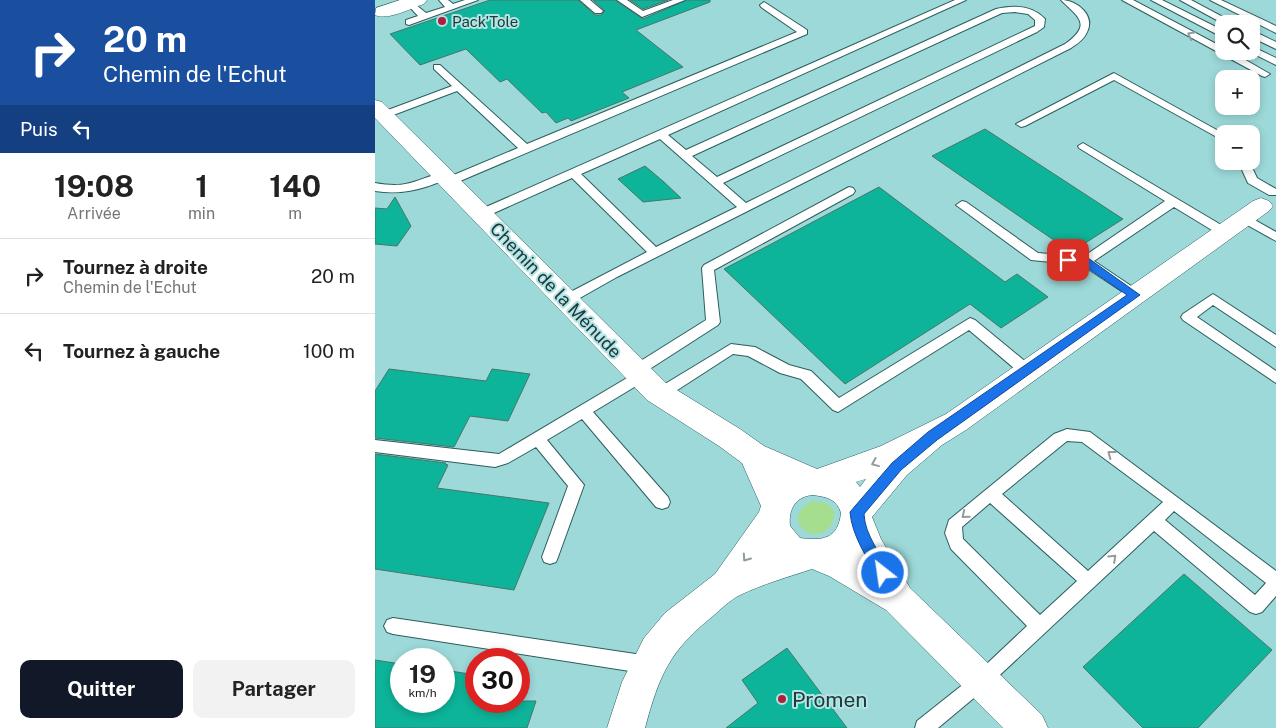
<!DOCTYPE html>
<html lang="fr">
<head>
<meta charset="utf-8">
<style>
	body { margin:0; font-family:"Public Sans",sans-serif; background:#f2f2f2; color:#222; height:100vh; display:flex; flex-direction:column; font-size:19px; white-space:nowrap }
	* { box-sizing:border-box; margin:0 }
	p { font-size:16px; color:#767676 }
	.icon { flex:none; width:28px; height:28px; fill:none; stroke:currentColor; stroke-width:2; stroke-linecap:round; stroke-linejoin:round }
	.map { position:relative; flex:1; overflow:hidden }
	.details { display:flex; flex-direction:column; background:#fff; width:375px }
	.details>* { flex:none }
	.hud { background:#1a4fa0; color:#fff; overflow:hidden }
	.controls { position:absolute; left:840px; top:15px; display:grid; gap:10px }
	.controls a { display:grid; place-items:center; width:45px; height:45px; border-radius:10px; background:#fff; box-shadow:0 2px 8px #0003; font-size:25px }
	.speed { position:absolute; left:15px; top:648px; display:flex; gap:10px; font-size:25px; font-weight:700; text-align:center }
	.speed>* { display:grid; place-content:center; width:65px; height:65px; border-radius:50%; background:#fff; box-shadow:0 2px 8px #0003; line-height:1 }
	.speed small { font-size:12px; font-weight:400 }
	.speed .limit { border:8px solid #d22; background:#fff; color:#111 }
	.pin { position:absolute; display:grid; place-items:center; width:42px; height:42px; color:#fff; margin:-21px; border-radius:10px; box-shadow:0 2px 8px #0006 }
	.me { position:absolute; width:55px; margin:-28px; rotate:330deg; stroke-linejoin:round; filter:drop-shadow(0 0 4px #0008) }
	.turn { display:flex; align-items:center; gap:18px; height:105px; padding:0 20px; font-size:22px }
	.turn .icon { width:65px; height:65px; stroke-width:2.5 }
	.turn b { display:block; font-size:35px; line-height:42px }
	.then { display:flex; align-items:center; height:48px; padding:0 20px; background:#0003; gap:10px; font-size:19px }
	.eta { display:flex; justify-content:space-evenly; align-items:center; height:85px; text-align:center }
	.eta b { font-size:30px; font-weight:700; line-height:35px }
	.action { display:flex; gap:10px; margin-top:auto; padding:10px 20px }
	.action a { flex:1; height:58px; border-radius:10px; background:#111827; color:#fff; font-size:20px; font-weight:700; line-height:58px; text-align:center }
	.action a+a { background:#f2f2f2; color:#222 }
	ul { padding:0; list-style:none }
	li { display:flex; align-items:center; gap:15px; height:75px; padding:0 20px; border-top:1px solid #e0e0e0 }
	li div { flex:1 }
	li b { display:block; font-size:19px }
	li em { font-style:normal }
	main { display:flex; flex:1; min-height:0 }
	.map>svg:first-child { display:block }
	.built { fill:#9dd9d9; fill-rule:evenodd }
	.green { fill:#a6de8f }
	.building { fill:#0db499; stroke:#49756a }
	.lines { fill:none; stroke-linecap:round; stroke-linejoin:round }
	.service-casing { stroke:#2c5d5d; stroke-width:2 }
	.minor-casing { stroke:#2c5d5d; stroke-width:1 }
	.service { fill:#fff; fill-rule:evenodd }
	.minor { fill:#fff; fill-rule:evenodd }
	.oneway { stroke:#919c9c }
	.route { fill:#1a73e8; stroke:#114b97 }
	.poi-dot { fill:#b11d3c; stroke:#b2e5e5; stroke-width:2 }
	.labels { text-anchor:middle; dominant-baseline:central; stroke-width:4; stroke-linejoin:round; paint-order:stroke }
	.far-poi-label { font-size:15px; fill:#233838; stroke:#b2e5e5; text-anchor:start }
	.street-label { font-size:18px; fill:#233838; stroke:#b2e5e5 }
	.near-poi-label { font-size:21px; fill:#233838; stroke:#b2e5e5; text-anchor:start }
</style>
</head>
<body>
<main>
<section class="details">
<div class="hud">
<div class="turn"><svg class="icon" aria-label="right" viewBox="0 0 24 24"><path d="M7 20v-9h11M14 6l5 5-5 5"/></svg><div><b>20 m</b>Chemin de l'Echut</div></div>
<div class="then">Puis<svg class="icon" aria-label="left" viewBox="0 0 24 24"><path d="M17 20v-9H6M10 6l-5 5 5 5"/></svg></div>
</div>
<div class="eta">
<div><b>19:08</b><p>Arrivée</p></div>
<div><b>1</b><p>min</p></div>
<div><b>140</b><p>m</p></div>
</div>
<ul>
<li><svg class="icon" aria-label="right" viewBox="0 0 24 24"><path d="M7 20v-9h11M14 6l5 5-5 5"/></svg><div><b>Tournez à droite</b><p>Chemin de l'Echut</p></div><em>20 m</em></li>
<li><svg class="icon" aria-label="left" viewBox="0 0 24 24"><path d="M17 20v-9H6M10 6l-5 5 5 5"/></svg><div><b>Tournez à gauche</b></div><em>100 m</em></li>
</ul>
<div class="action"><a>Quitter</a><a>Partager</a></div>
</section>
<div class="map">
<svg width="901" height="728" viewBox="0 0 901 728">
	<rect width="100%" height="100%" fill="#b2e5e5"/>
	<path class="built" d="M0,0H901V728H0ZM849,24H876V51H849ZM849,79H876V106H849ZM849,134H876V161H849ZM26,659H69V701H26ZM101,659H144V701H101Z"/>
	<path class="green" d="M437,501C482,501 449,551 427,528C417,517 427,506 437,501Z"/>
	<path class="building" d="M115,0H203L220,15H226L230,11L218,0H240L268,19L312,0H335V2L261,30L308,67L247,92L254,98L196,121L193,118L181,123L171,112L167,113L132,79L125,82L91,49L45,65L15,34Z
		M255,0H293L268,9Z
		M610,129L748,219L696,252L557,156Z
		M270,166L289,182L306,198L268,202L243,179Z
		M504,187L630,282L642,274L673,297L626,328L595,304L470,384L349,269Z
		M20,197L36,226L22,246L0,244V208L12,209Z
		M14,369L111,381L117,369L155,374L133,421L95,416L79,447L0,438V391Z
		M0,454L71,463L70,464L73,465L62,488L174,503L139,590L0,569Z
		M809,574L897,650L823,728H768L708,667Z
		M412,648L472,728H351L383,703L367,680Z
		M0,660L26,664V701H69V670L101,675V701H161L152,728H0Z"/>
	<g class="lines">
		<defs>
			<path id="service" d="M35,0L51,13L70,7L64,0H73L78,4L90,0H103L34,25L31,24V20L43,16L31,3Z
				M205,0H215L228,11L226,13H220Z
				M242,0H252L268,11L298,0H310L267,17Z
				M580,0H591L293,135L311,150L621,9C638,5 657,5 670,19L669,27L662,32L348,183L371,203L690,44C718,24 703,17 686,0C702,0 722,16 711,34C708,40 702,44 696,48L242,277L196,303H186L185,300L186,297L272,252L197,178L110,217H102L100,214L102,211ZM640,12L653,14L660,20V26L342,177L317,156L627,13ZM285,139L362,207L281,247L206,174Z
				M747,0H758L849,48V51H855L895,74L890,77L887,76Z
				M776,0H787L849,31V38Z
				M805,0H816L861,24H849Z
				M835,0H846L901,26V33Z
				M389,2L432,30V34L78,184H70L69,180C46,190 25,195 0,191V183C34,189 39,180 69,172L73,174L74,177L143,148L82,91L13,117H5L4,115L5,113L77,86L59,69V65H65L152,144L422,32L386,7L385,5Z
				M876,30L901,42V49L876,37Z
				M876,46L901,58V65L873,51H876Z
				M739,73L849,134V141L739,80L650,126L646,127L641,124Z
				M708,143L853,229L855,232L853,235H845L799,207L719,261L765,292L766,295L765,298L760,300L707,265L656,260L581,205L587,201L591,202L663,253L708,257L790,201L704,148L703,146Z
				M863,161H874L882,178L901,189V195H894L873,183Z
				M474,187L478,188L480,191L478,194L339,270L345,322L343,325L270,372L273,376L271,380L218,412L293,497L295,502L293,507L287,509L281,507L207,419L172,440L209,485L183,557L181,562L175,564L169,562L167,557L193,486L161,447L133,463L120,467L0,452V440L124,454L257,375L254,371L256,367L331,320L327,268L329,265Z
				M869,214L901,232V241L865,221L863,218L865,215Z
				M838,294L901,335V347L838,305L822,317L901,371V383L808,320L806,317L808,314Z
				M595,318L600,320L657,367L659,371L657,375L652,376L647,375L594,330L463,412L458,410L426,379L405,373L373,356L358,354L290,398L285,400L280,398L278,394L280,390L356,344L380,347L414,365L436,371L464,398Z
				M692,429L715,432L901,571V596L887,612L881,614L875,612L779,531L612,687L563,728H540L542,721L600,675L652,626L576,549L570,533L574,520L679,434ZM692,441L707,442L788,502L713,571L627,494ZM615,503L702,581L665,615L588,539L587,527ZM799,511L891,583L880,595L790,520Z
				M18,618L274,656L280,659L283,665L280,671L274,674L18,634L12,632L9,626L12,620Z"/>
			<path id="minor" d="M25,0H52L49,4C36,8 13,21 0,15L1,8Z
				M0,100L7,102L292,384L365,429L389,446L442,469L506,446L571,414L878,201L886,198L894,201L898,206L894,211L591,430L567,445L532,475L497,517L506,539L535,588L667,715L673,728H628L511,610L454,576L437,569C413,577 388,584 365,595C355,600 346,609 338,616C294,651 284,676 270,728H232L247,682L269,638L290,613L340,574L384,512L386,506L367,463L344,446L272,400L0,118ZM491,479L485,487L481,482ZM438,495C452,497 462,499 466,513C463,539 448,541 425,538L415,526C413,509 421,496 438,495Z"/>
		</defs>
		<use href="#service" class="service-casing"/>
		<use href="#minor" class="minor-casing"/>
		<use href="#service" class="service"/>
		<use href="#minor" class="minor"/>
	</g>
	<defs><path id="oneway-chevron" d="M-2-3.5L2.5 0L-2 3.5" fill="none" stroke-width="1.6" stroke-linecap="round" stroke-linejoin="round" transform="scale(1.25)"/></defs>
	<g class="oneway">
		<use href="#oneway-chevron" transform="translate(816 35) rotate(-152)"/>
		<use href="#oneway-chevron" transform="translate(736 454) rotate(-143)"/>
		<use href="#oneway-chevron" transform="translate(500 463) rotate(158)"/>
		<use href="#oneway-chevron" transform="translate(590 515) rotate(141)"/>
		<use href="#oneway-chevron" transform="translate(371 558) rotate(125)"/>
		<use href="#oneway-chevron" transform="translate(738 558) rotate(-43)"/>
	</g>
	<path class="route" d="M693,256L713,258L765,295L562,440L526,470L489,514C490,536 506,553 515,573L513,578L508,579L503,578C492,557 477,536 475,512L517,463L553,432L752,295L707,264L690,262L688,260Z"/>
	<g class="poi-dot">
		<circle cx="67" cy="21" r="5"/>
		<circle cx="407" cy="699" r="5"/>
	</g>
	<g class="labels">
		<g class="far-poi-label">
			<text x="77" y="21">Pack'Tole</text>
		</g>
		<g class="street-label">
			<text transform="translate(181 290) rotate(46)">Chemin de la Ménude</text>
		</g>
		<g class="near-poi-label">
			<text x="417" y="699">Promen</text>
		</g>
	</g>
</svg>
<div class="controls">
<a><svg class="icon" aria-label="search" viewBox="0 0 24 24"><circle cx="10" cy="10" r="6"/><path d="M15 15l6 6"/></svg></a>
<a>+</a>
<a>−</a>
</div>
<div class="speed"><div>19<small>km/h</small></div><div class="limit">30</div></div>
<div class="pin" style="left:693px;top:260px;background:#d93025"><svg class="icon" aria-label="arrive" viewBox="0 0 24 24"><path d="M6 21V4h12l-3 4 3 4H6"/></svg></div>
<svg class="me" style="left:508px;top:573px" viewBox="-20 -20 40 40"><circle r="17" fill="#1a73e8" stroke="#fff" stroke-width="3"/><path d="M0-11L8 9 0 5-8 9z" fill="#fff"/></svg>
</div>
</main>
</body>
</html>
